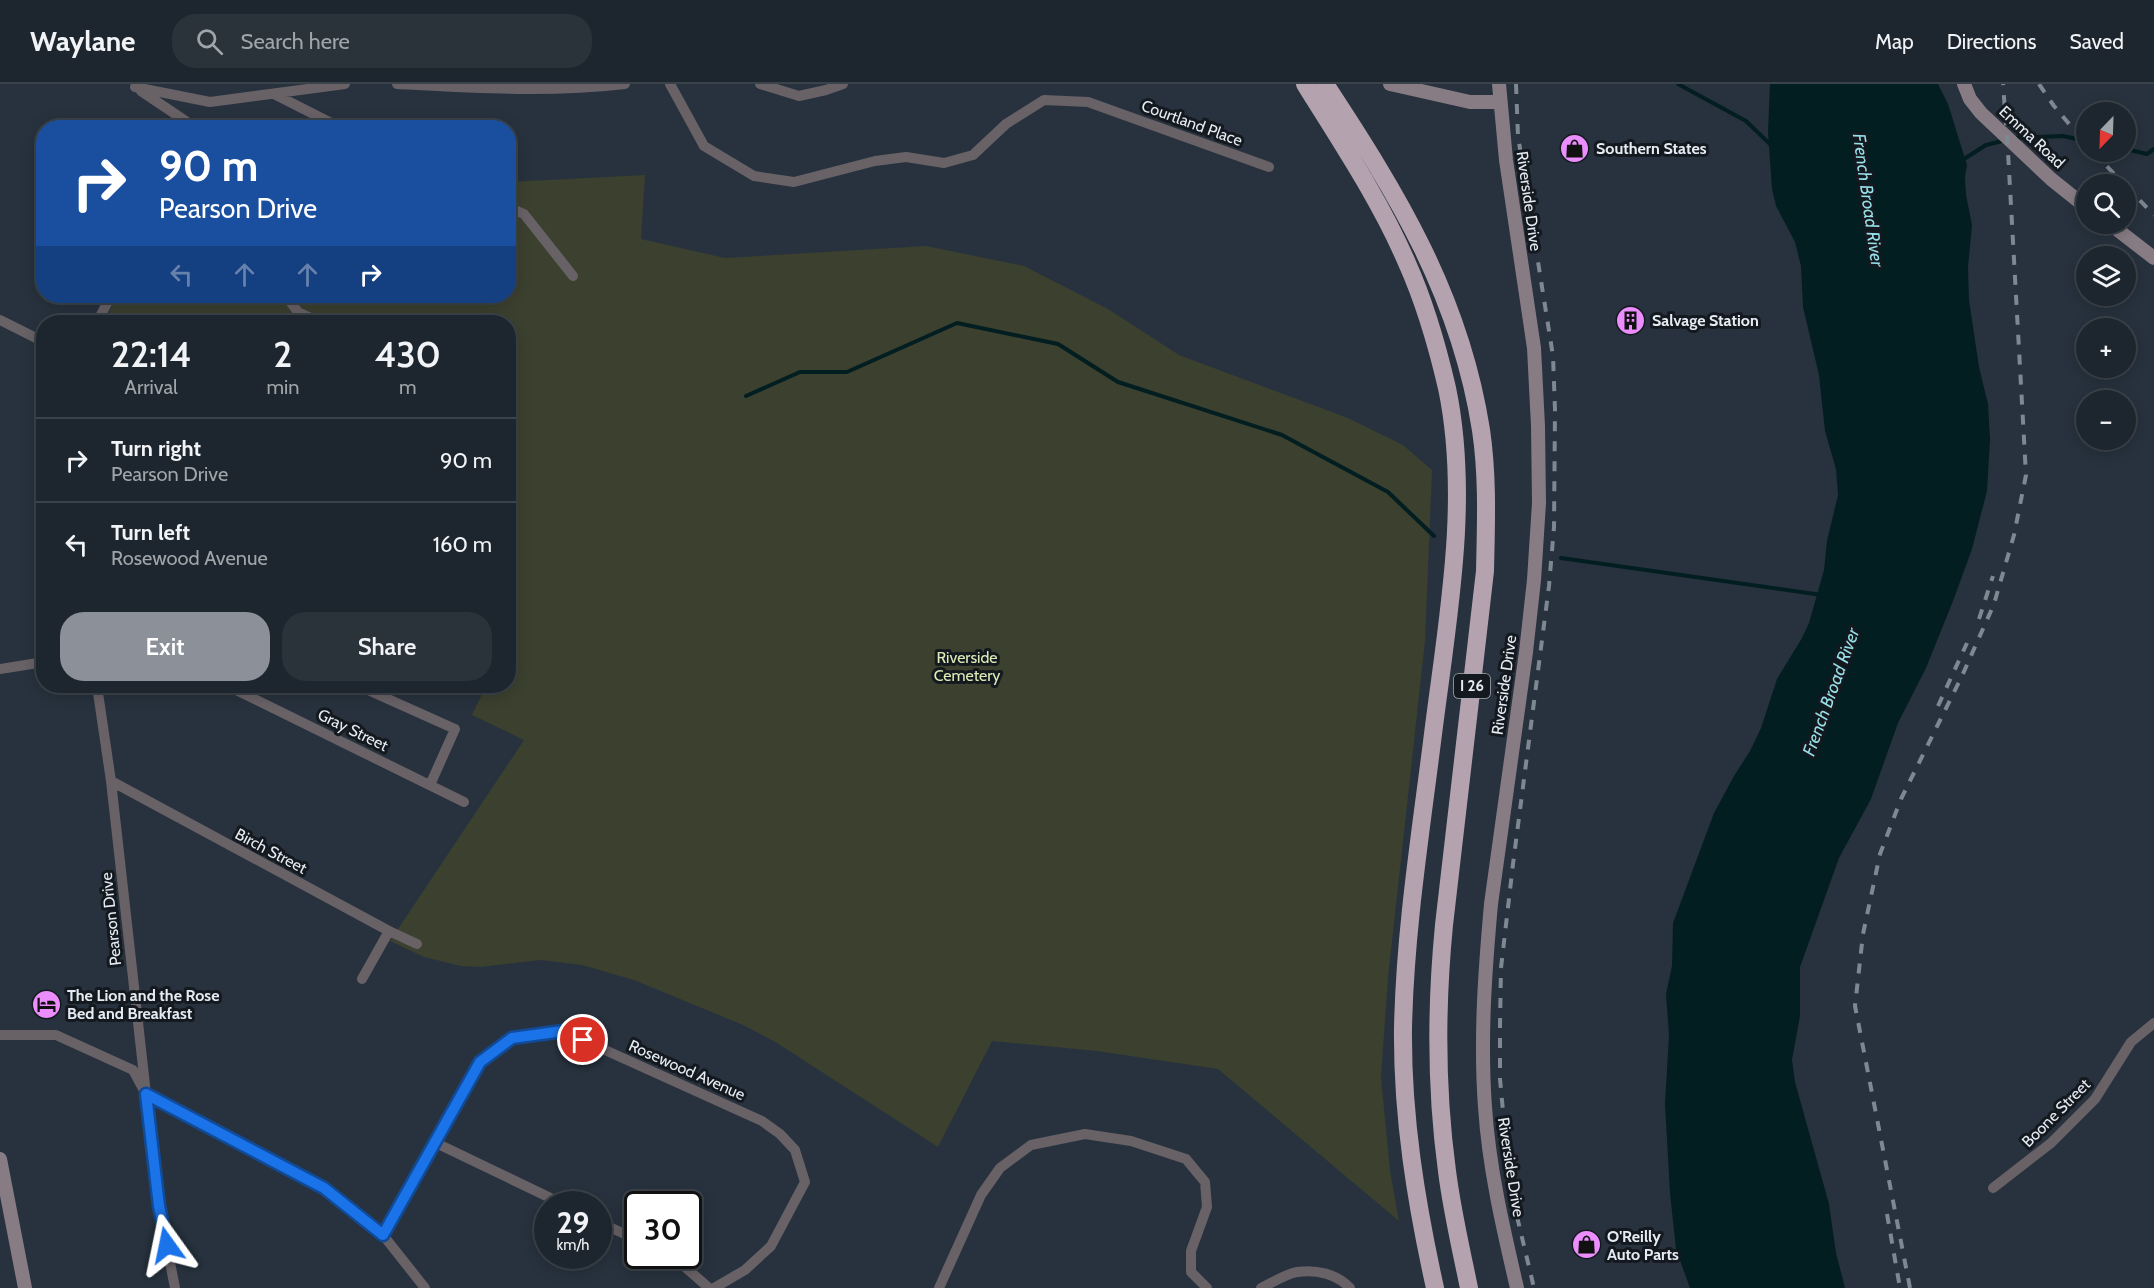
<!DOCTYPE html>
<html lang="en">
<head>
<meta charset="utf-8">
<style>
	body { margin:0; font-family:Cabin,sans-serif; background:#2a323a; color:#f1f3f6; height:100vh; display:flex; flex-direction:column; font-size:22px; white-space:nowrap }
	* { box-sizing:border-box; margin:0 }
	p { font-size:20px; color:#a0a5aa }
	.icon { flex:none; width:33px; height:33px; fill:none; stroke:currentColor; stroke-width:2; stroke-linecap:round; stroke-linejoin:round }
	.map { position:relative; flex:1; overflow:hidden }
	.sheet { position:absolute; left:36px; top:231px; width:480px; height:378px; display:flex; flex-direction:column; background:#1d262e; border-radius:24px; box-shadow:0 3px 15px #0003,0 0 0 2px #3b434a }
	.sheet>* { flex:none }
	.hud { position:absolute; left:36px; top:36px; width:480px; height:183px; border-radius:24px; box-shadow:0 3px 15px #0003,0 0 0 2px #3b434a; background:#1a4fa0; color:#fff; overflow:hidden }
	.needle { width:39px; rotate:203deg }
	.buttons { position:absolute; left:2076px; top:18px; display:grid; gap:12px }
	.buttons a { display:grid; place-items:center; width:60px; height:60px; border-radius:50%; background:#1d262e; box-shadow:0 3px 15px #0003,0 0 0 2px #3b434a; font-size:30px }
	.speed { position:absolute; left:534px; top:1107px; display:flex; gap:12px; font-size:30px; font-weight:700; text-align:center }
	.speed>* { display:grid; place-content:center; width:78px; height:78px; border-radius:50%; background:#1d262e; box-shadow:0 3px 15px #0003,0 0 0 2px #3b434a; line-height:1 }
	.speed small { font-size:15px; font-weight:400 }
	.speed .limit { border:3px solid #111; border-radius:9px; background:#fff; color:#111 }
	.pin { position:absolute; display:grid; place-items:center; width:51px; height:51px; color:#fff; margin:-26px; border:3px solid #fff; border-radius:50%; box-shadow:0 2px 6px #0007 }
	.me { position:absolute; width:66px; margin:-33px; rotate:348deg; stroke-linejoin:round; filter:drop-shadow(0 0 4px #0008) }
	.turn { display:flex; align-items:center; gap:21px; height:126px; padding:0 24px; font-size:27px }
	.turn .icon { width:78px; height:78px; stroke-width:2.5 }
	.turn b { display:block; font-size:42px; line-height:51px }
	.lanes { display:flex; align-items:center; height:57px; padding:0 24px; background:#0003; justify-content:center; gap:30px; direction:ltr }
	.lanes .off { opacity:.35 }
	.eta { display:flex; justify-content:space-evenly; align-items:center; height:102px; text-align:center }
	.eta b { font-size:36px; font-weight:600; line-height:42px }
	.action { display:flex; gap:12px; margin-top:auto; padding:12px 24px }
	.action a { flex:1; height:69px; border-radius:24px; background:#8c9099; color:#fff; font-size:24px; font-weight:600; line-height:69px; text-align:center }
	.action a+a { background:#2a323a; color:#f1f3f6 }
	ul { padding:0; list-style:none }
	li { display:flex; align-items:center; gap:18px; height:84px; padding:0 24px; border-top:2px solid #3b434a }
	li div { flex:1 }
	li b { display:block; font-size:22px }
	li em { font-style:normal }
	header { display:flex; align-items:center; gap:36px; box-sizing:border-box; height:84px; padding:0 30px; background:#1d262e; border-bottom:2px solid #3b434a }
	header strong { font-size:28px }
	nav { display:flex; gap:33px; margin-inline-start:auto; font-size:21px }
	.search { width:420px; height:54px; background:#2a323a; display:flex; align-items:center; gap:15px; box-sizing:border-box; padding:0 21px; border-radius:24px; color:#a0a5aa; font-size:22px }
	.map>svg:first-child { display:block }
	.green { fill:#3b402f }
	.water { fill:#021e21 }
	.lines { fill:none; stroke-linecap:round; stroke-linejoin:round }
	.stream { stroke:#021e21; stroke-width:4 }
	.street { stroke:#686166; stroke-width:10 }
	.secondary { stroke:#877c84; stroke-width:14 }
	.highway { stroke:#b4a3af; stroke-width:18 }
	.rail { stroke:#7e8892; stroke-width:4; stroke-dasharray:10 10; stroke-linecap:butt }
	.route-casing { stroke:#114b97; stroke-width:15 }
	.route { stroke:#1a73e8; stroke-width:10 }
	.labels { text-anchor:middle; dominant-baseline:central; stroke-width:6; stroke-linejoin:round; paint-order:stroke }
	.shield { fill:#14191f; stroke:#a6acb3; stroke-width:1.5 }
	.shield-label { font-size:15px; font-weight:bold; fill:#e4ebf3 }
	.street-label { font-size:16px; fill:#e4ebf3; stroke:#14191f }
	.poi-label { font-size:16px; font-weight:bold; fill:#e4ebf3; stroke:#14191f; text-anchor:start }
	.park-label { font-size:16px; fill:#ddecb6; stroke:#14191f }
	.water-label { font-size:18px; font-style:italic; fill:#97dfe8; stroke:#14191f }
</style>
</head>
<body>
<header>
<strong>Waylane</strong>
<div class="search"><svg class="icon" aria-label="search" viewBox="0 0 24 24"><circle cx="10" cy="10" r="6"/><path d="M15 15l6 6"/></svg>Search here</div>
<nav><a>Map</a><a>Directions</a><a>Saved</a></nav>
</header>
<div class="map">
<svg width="2154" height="1204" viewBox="0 0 2154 1204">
	<rect width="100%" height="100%" fill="#27323e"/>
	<path class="green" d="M645,91L641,155L725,174L926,162L1024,182L1108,225L1179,271L1348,334L1403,361L1432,386L1425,557L1388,894L1381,993L1390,1087L1399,1137L1218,985L1097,967L992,957L938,1063L777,959L743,941L634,896L582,881L541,876L480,883L461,882L424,873L390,857L524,656L472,631L486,602H508V238H104L117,212H508L509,98Z"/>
	<path class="water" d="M1770,0H1938L1948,20L1967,81L1965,93L1966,111L1972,141L1968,183L1969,216L1979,283L1988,320L1990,355L1987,407L1972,465L1953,517L1926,584L1898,639L1871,715L1839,774L1800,883V932L1792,976L1795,998L1829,1120L1836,1169L1845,1204H1690L1676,1165L1670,1109L1665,1020L1669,951L1666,910L1672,882L1673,839L1714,729L1734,692L1750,667L1761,644L1777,595L1802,554L1809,539L1824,486L1827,457L1838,411L1836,385L1825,347L1819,291L1803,223L1801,182L1795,158L1776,122L1772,105L1768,48Z"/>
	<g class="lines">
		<path class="stream" d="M1678,0L1746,37L1772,62
			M2013,54L2063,52L2086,57
			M2126,65L2147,70L2154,65
			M1964,75L1986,61L2006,56
			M746,312L800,288H847L957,239L1058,260L1118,298L1282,351L1388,408L1434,452
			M1561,474L1822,511"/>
		<path class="street" d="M397,0C473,4 549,9 625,0
			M670,0L704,62L754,92L794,98L875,77L906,73L944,79L973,71L1006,40L1044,16L1088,18L1269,83
			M760,0L799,12L826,6L843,0
			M135,3L210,18L345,0
			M141,7L190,40L189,44
			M274,10L341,44
			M508,123L524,130L573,192
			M286,212L298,228L319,238
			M0,236L44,258
			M97,238L111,212
			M0,585L44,578
			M97,602L111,697L146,1010L324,1104L383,1151L425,1204
			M228,602L464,718
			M359,602L455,645L430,701
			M111,697L389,847L417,860
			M362,895L389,847
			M0,951H56L133,986L146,1010L159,1122L175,1204
			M436,1059L563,1120
			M1993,1104L2051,1059L2095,1015L2131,958L2154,939
			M598,1138L638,1156
			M383,1151L480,978L512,954L563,947L762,1037L780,1050L795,1066L805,1098L771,1162L745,1186L714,1204
			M669,1172L677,1176L709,1204
			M939,1204L981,1111L1000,1084L1031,1061L1085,1050L1131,1057L1186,1075L1205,1098L1207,1123L1191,1167V1188L1207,1204
			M1261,1204C1272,1199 1285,1190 1297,1188C1316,1185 1337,1190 1350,1204"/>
		<path class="secondary" d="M1390,0L1470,18H1499
			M1499,0L1506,76L1534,264L1538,342L1539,419L1534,496L1526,568L1491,820C1485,887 1480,955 1485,1023C1489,1084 1503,1144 1517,1204
			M1964,0L1970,15L1981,29L2051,95L2086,123
			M2110,140L2154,174
			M0,1075L25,1204"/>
		<path class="highway" d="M1305,0C1341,58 1380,116 1407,179C1425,219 1437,261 1447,304C1471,419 1446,543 1432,658C1420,753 1405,848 1403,944C1402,1032 1416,1118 1435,1204
			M1325,0C1398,111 1460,212 1481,346C1488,393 1486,440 1485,487L1444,841C1436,923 1436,1006 1447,1087C1452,1127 1461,1165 1469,1204"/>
		<path class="rail" d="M1516,0L1518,52L1553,272L1555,326L1554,443L1549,502L1513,780L1501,884L1500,941V995L1510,1103L1534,1204
			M2039,0L2054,22L2086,60
			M2093,68L2124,100
			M2126,102L2154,131
			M1979,535L1993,492
			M1938,622L1967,559
			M1887,1130L1900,1204
			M1910,1204L1855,922L1863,850L1880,770L1901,715L1962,592L1994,520L2014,451L2026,391L2008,68L2003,0"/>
	</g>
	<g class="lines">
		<defs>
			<path id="route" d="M167,1161L159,1122L146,1010L324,1104L383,1151L480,978L512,954L563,947L583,956"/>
		</defs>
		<use href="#route" class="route-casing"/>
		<use href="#route" class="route"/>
	</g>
	<defs>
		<symbol id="shop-disc" viewBox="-11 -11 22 22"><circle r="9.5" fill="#eb8dfc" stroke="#14191f"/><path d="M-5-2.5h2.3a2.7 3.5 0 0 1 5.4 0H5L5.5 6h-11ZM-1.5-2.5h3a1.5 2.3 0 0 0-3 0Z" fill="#111"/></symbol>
		<symbol id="building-disc" viewBox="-11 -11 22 22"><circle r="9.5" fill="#eb8dfc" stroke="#14191f"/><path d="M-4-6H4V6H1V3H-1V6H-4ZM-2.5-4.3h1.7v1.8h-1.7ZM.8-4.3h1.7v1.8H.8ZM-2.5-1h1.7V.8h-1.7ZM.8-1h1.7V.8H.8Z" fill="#111"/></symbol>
		<symbol id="hotel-disc" viewBox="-11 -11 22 22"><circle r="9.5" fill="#eb8dfc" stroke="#14191f"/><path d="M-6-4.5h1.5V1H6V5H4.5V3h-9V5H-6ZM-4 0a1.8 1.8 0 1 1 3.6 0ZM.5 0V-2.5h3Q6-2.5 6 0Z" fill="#111"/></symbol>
	</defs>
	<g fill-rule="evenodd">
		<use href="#shop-disc" x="1558" y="48" width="33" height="33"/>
		<use href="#building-disc" x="1614" y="220" width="33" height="33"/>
		<use href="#hotel-disc" x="30" y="904" width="33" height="33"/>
		<use href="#shop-disc" x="1570" y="1144" width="33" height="33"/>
	</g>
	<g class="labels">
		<rect class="shield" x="1454" y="590" width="36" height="24" rx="4.5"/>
		<g class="shield-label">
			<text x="1472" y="602">I 26</text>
		</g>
		<g class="street-label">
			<text transform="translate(1192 39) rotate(20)">Courtland Place</text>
			<text transform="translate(2032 53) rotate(43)">Emma Road</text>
			<text transform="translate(1529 117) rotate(82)">Riverside Drive</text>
			<text transform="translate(1504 601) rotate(-82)">Riverside Drive</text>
			<text transform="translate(353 646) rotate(26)">Gray Street</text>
			<text transform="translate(271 767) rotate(28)">Birch Street</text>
			<text transform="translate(111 835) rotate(-96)">Pearson Drive</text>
			<text transform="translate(687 986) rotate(24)">Rosewood Avenue</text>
			<text transform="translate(2056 1029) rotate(-45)">Boone Street</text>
			<text transform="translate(1511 1083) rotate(81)">Riverside Drive</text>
		</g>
		<g class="poi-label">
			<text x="1596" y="64">Southern States</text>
			<text x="1652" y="236">Salvage Station</text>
			<text x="67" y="911">The Lion and the Rose<tspan x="67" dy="18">Bed and Breakfast</tspan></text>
			<text x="1607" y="1152">O'Reilly<tspan x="1607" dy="18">Auto Parts</tspan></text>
		</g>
		<g class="park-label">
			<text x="967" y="573">Riverside<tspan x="967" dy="18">Cemetery</tspan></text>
		</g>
		<g class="water-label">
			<text transform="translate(1868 116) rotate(82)">French Broad River</text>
			<text transform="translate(1831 608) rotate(-70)">French Broad River</text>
		</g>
	</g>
</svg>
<div class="buttons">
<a><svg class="needle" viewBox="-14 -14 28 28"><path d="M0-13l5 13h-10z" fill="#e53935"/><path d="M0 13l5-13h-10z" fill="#a0a5aa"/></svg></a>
<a><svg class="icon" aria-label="search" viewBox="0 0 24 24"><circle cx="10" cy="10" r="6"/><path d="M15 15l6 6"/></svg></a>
<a><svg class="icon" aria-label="layers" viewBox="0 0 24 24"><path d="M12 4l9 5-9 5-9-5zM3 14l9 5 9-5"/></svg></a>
<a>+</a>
<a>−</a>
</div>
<div class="speed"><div>29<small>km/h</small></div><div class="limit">30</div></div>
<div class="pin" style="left:583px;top:956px;background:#d93025"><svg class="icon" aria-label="arrive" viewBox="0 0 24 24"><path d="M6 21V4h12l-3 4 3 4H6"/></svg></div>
<svg class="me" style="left:167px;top:1161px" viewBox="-20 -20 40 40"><path d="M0-17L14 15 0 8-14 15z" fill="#1a73e8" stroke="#fff" stroke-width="4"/></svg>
<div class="hud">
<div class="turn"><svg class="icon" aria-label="right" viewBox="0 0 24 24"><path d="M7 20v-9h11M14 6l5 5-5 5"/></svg><div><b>90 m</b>Pearson Drive</div></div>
<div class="lanes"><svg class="icon off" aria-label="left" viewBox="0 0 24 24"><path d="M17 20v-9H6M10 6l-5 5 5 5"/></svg><svg class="icon off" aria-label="ahead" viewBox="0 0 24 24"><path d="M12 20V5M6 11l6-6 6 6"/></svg><svg class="icon off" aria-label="ahead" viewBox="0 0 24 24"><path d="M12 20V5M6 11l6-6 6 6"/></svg><svg class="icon" aria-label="right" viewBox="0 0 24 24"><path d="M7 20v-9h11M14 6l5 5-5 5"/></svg></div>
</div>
<section class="sheet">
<div class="eta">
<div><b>22:14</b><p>Arrival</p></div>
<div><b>2</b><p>min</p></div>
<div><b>430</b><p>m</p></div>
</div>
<ul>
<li><svg class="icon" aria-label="right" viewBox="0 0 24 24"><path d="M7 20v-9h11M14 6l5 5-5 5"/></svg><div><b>Turn right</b><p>Pearson Drive</p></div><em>90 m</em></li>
<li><svg class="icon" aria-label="left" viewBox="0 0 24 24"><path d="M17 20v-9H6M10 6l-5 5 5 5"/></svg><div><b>Turn left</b><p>Rosewood Avenue</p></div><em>160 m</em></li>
</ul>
<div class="action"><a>Exit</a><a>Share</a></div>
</section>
</div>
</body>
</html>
